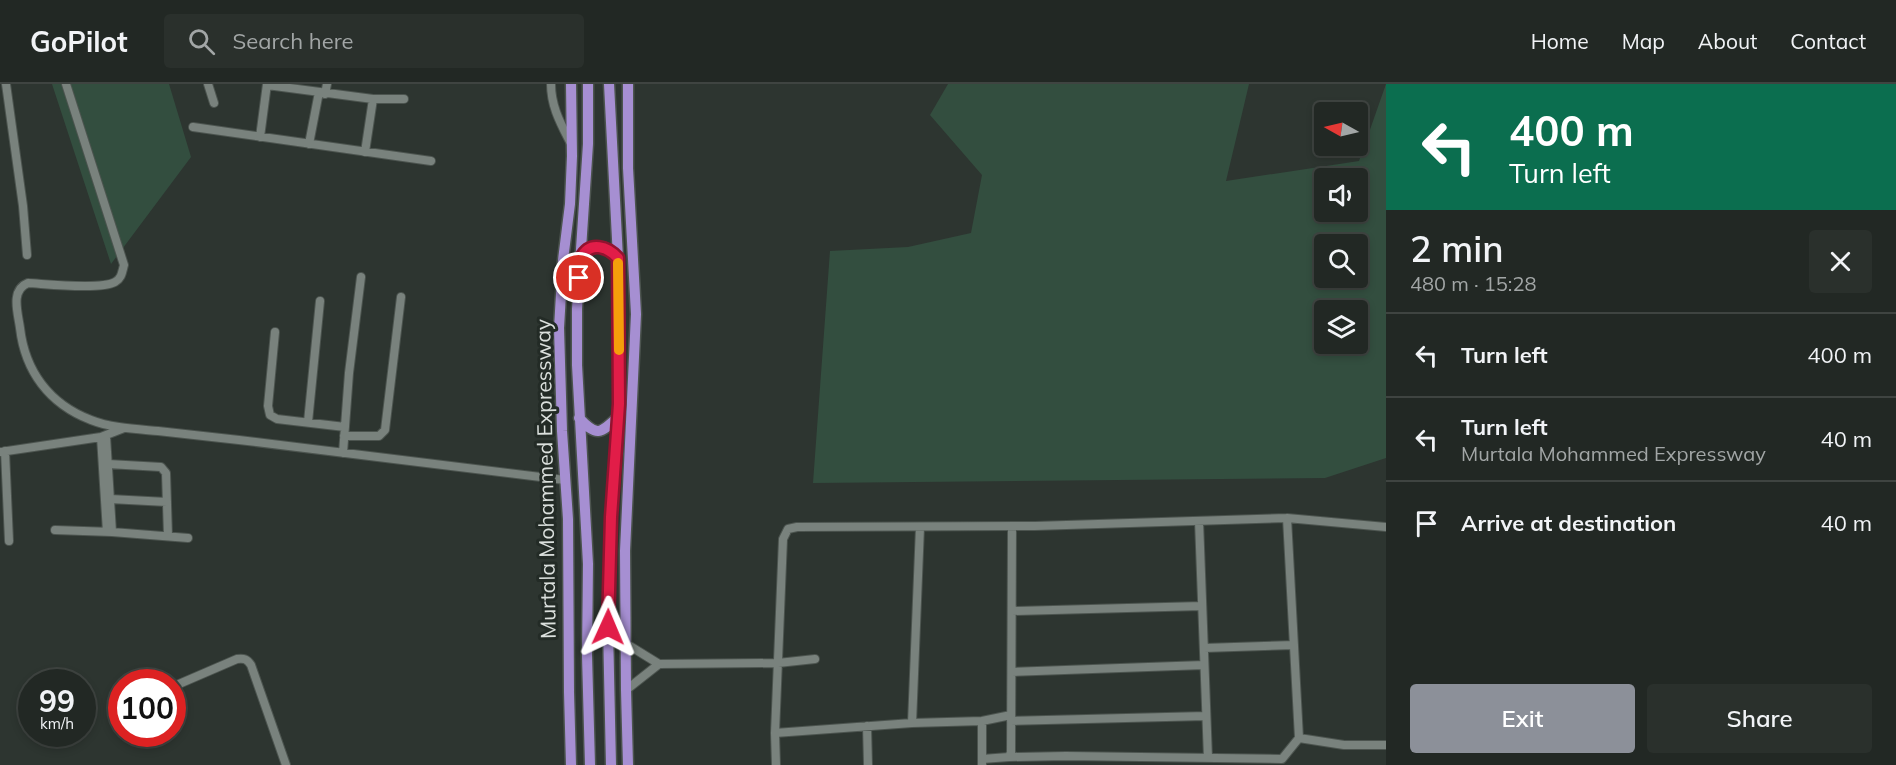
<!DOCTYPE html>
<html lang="en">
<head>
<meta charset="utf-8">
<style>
	body { margin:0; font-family:Mulish,sans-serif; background:#2a302c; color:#f1f3f6; height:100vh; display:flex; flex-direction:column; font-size:22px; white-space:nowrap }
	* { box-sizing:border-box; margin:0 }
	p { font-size:20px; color:#a2a6a6 }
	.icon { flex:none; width:33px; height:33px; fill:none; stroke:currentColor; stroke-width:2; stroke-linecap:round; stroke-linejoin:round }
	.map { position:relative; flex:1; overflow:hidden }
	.side { display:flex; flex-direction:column; background:#222824; width:510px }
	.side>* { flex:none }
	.banner { background:#0b6e4f; color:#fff; overflow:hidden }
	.needle { width:39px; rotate:278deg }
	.controls { position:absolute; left:1314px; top:18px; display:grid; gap:12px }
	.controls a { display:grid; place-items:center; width:54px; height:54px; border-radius:6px; background:#222824; box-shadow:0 3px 9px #0003,0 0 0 2px #3f4441; font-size:30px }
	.speed { position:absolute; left:18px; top:585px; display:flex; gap:12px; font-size:30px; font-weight:700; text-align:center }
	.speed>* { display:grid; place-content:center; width:78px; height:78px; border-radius:50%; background:#222824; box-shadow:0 3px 9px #0003,0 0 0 2px #3f4441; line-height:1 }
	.speed small { font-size:15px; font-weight:400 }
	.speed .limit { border:9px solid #d22; background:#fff; color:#111 }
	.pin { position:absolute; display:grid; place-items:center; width:51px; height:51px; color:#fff; margin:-26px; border:3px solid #fff; border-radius:50%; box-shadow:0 2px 6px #0007 }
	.me { position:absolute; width:66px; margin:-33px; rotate:1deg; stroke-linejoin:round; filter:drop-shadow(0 0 4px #0008) }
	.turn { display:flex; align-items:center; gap:21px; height:126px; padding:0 24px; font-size:27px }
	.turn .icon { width:78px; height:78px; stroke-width:2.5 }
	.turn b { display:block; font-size:42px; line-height:51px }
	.round { display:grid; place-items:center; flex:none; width:63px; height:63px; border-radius:6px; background:#2a302c }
	.summary { display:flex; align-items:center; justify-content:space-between; height:102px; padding:0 24px }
	h1 { font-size:36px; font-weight:600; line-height:45px }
	.cta { display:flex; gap:12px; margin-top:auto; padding:12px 24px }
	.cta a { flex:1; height:69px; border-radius:6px; background:#8c9099; color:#fff; font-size:24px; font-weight:600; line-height:69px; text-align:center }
	.cta a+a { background:#2a302c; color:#f1f3f6 }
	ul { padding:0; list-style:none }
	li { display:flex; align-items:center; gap:18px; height:84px; padding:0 24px; border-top:2px solid #3f4441 }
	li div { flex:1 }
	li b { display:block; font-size:22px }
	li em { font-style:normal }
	header { display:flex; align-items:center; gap:36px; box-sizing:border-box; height:84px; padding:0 30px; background:#222824; border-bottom:2px solid #3f4441 }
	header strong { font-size:28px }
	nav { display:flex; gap:33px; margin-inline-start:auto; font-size:21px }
	.search { width:420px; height:54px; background:#2a302c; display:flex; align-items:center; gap:15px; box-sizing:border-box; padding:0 21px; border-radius:6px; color:#a2a6a6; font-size:22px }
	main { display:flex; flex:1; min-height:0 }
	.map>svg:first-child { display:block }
	.green { fill:#334e3f; fill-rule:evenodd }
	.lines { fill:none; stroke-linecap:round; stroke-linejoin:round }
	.minor-casing { stroke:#4c544f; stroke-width:10 }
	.highway-casing { stroke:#4c544f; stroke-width:13 }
	.minor { stroke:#79827d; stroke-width:8 }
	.highway { stroke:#a68fd2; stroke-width:10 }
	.route-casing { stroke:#92132f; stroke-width:15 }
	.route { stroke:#e11d48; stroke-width:10 }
	.slow { stroke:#f59e0b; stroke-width:10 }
	.labels { text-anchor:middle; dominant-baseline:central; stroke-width:6; stroke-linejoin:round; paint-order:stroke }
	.street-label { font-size:21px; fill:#dbe0dd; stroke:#232b26 }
</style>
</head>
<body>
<header>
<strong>GoPilot</strong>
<div class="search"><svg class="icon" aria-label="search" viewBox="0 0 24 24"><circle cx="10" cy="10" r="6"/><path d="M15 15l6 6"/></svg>Search here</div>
<nav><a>Home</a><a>Map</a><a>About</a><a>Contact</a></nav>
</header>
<main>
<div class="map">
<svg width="1386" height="681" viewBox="0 0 1386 681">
	<rect width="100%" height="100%" fill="#2d3530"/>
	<path class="green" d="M52,0H169L191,73L111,180Z
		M948,0H1249L1226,97L1359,77L1386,0V374L1325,394L813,399L830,167L908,163L971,149L982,91L930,31ZM1324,94H1358V128H1324ZM1324,160H1358V194H1324ZM1324,226H1358V260H1324Z"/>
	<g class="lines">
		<defs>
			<path id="minor" d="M6,0L23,122L27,171
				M66,0L124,181C122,188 122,194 115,198C101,206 47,200 28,199C10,206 18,229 20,244C25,287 49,320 91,336C111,344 136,345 158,347C185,350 212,353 239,356C348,369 456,383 565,396
				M208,0L214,19
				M551,0C551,23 561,40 571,60
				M267,1L373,15L365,68
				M325,10L327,0
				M373,15H404
				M193,43L431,77
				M260,53L267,0
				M309,60L319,8
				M275,248L268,322L270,331L277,335L345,343
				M308,338L320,217
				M106,352L112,448
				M344,352H379L385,346L401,213
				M101,353L107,448
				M5,367L9,457
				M0,368L101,353L124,344
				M343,369L349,289L361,193
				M108,380L161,383L166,389L168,452
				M110,415L167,418
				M1199,437L1208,674
				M920,443L912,639L775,649L783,455L788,445L797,443L1035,442L1287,434L1386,443
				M55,446L112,448L188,454
				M1012,527L1202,522
				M625,559L659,580L778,579L815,575
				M1204,564L1294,561
				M1012,588L1204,581
				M172,603L237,575C244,574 247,575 251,581L286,681
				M626,606L659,580
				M1011,637L1206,632
				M912,639L982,637L1011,631
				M867,642L868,681
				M775,649L776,681
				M1299,654L1344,661H1386
				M1009,673L1066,672L1282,675L1299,654L1287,434
				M982,675L1009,673L1011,668L1012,442
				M982,681V637"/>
			<path id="highway" d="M571,0L572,72L570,120L563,176L559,244L562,347L568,435L569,608L571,681
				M588,0V60L577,225V281L588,480L587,571L590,681
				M609,0L618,174L619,241V320L611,433L608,543L611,681
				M580,175C594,159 604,159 618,174
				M579,334C597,353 600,350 618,333
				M628,681L626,606L625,467L636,230L628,84V0"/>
		</defs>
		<use href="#minor" class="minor-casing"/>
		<use href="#highway" class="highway-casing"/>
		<use href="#minor" class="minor"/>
		<use href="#highway" class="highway"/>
	</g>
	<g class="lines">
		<defs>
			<path id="route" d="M579,194C579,188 578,179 581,174C590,156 608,163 618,174L619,320L611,433L608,543"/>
		</defs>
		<use href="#route" class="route-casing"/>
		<use href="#route" class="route"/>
		<path class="slow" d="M618,179L619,266"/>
	</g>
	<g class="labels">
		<g class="street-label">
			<text transform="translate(545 395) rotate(-91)">Murtala Mohammed Expressway</text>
		</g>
	</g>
</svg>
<div class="controls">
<a><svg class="needle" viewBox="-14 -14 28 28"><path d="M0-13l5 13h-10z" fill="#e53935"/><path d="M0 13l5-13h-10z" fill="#a2a6a6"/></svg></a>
<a><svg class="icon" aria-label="sound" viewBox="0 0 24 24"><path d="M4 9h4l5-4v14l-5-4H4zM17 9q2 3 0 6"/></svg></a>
<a><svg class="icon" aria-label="search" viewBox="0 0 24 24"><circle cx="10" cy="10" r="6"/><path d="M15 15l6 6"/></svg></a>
<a><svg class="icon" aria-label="layers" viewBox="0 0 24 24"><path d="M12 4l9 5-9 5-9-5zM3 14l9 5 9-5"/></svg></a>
</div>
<div class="speed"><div>99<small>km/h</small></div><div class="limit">100</div></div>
<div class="pin" style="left:579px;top:194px;background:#d93025"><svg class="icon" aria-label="arrive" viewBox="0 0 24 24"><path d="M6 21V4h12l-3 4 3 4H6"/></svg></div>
<svg class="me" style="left:608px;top:543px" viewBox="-20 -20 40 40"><path d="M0-17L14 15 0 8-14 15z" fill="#e11d48" stroke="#fff" stroke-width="4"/></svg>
</div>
<section class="side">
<div class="banner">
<div class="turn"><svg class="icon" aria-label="left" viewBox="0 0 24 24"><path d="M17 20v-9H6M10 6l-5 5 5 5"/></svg><div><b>400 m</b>Turn left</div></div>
</div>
<div class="summary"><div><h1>2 min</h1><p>480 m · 15:28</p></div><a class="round"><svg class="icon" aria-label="close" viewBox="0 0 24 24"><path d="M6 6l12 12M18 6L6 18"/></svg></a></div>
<ul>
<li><svg class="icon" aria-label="left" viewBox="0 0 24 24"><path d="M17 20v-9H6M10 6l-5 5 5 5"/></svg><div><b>Turn left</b></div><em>400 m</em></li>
<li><svg class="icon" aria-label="left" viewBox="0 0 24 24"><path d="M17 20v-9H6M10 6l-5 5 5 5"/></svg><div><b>Turn left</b><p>Murtala Mohammed Expressway</p></div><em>40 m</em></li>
<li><svg class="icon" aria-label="arrive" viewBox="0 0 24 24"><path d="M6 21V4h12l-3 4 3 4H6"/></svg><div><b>Arrive at destination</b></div><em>40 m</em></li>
</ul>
<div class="cta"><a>Exit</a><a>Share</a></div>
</section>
</main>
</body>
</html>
